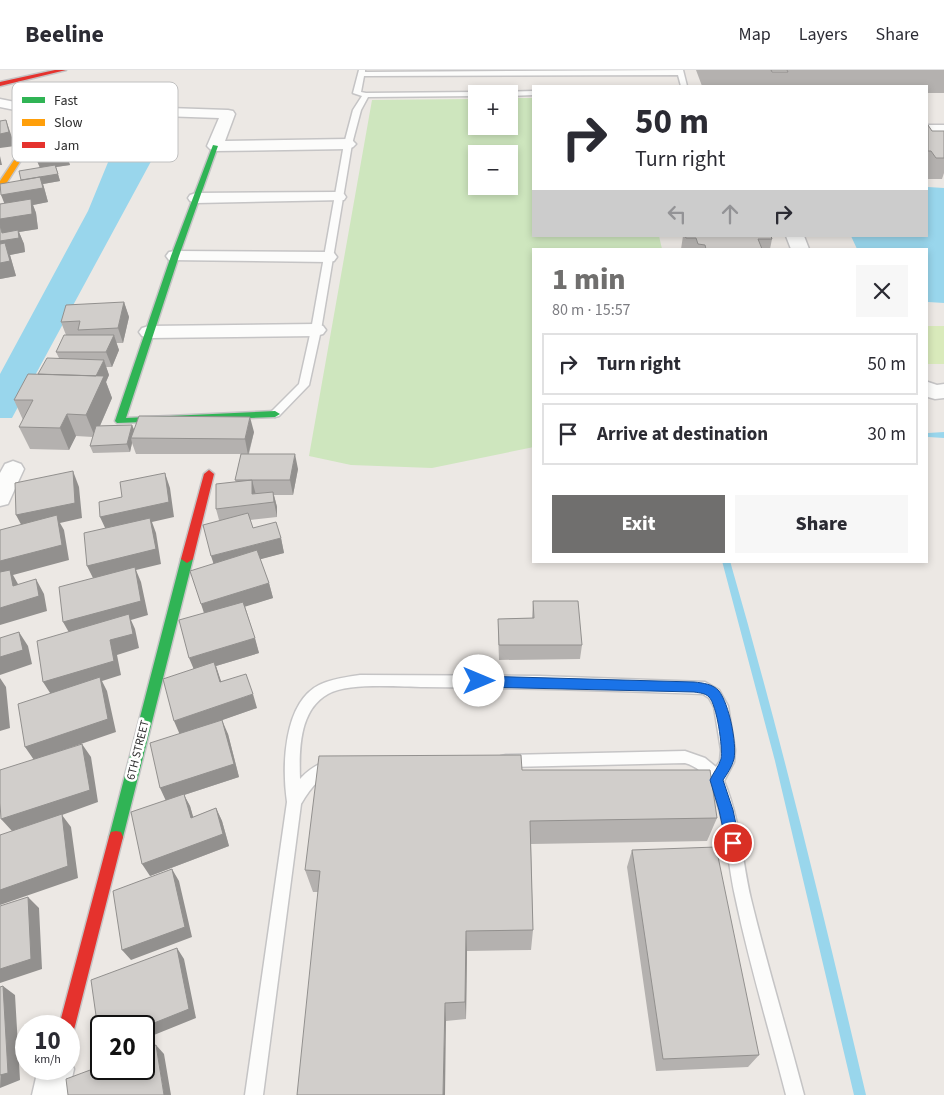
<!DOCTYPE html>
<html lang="en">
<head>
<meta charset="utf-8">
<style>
	body { margin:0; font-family:"Source Sans 3",sans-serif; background:#f7f7f7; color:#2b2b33; height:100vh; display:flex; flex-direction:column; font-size:19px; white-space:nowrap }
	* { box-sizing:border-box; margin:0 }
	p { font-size:16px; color:#7c7c81 }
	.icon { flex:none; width:28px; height:28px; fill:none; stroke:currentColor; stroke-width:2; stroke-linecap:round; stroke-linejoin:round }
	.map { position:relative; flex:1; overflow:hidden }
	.side { position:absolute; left:532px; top:178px; width:396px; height:315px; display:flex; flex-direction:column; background:#fff; border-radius:0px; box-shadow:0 2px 8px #0003 }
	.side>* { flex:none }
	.hud { position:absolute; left:532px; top:15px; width:396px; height:152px; border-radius:0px; box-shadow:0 2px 8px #0003; background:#fff; color:#2b2b33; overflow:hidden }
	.tools { position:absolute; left:468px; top:15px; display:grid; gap:10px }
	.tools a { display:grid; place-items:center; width:50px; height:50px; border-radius:0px; background:#fff; box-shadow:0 2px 8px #0003; font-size:25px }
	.speed { position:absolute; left:15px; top:945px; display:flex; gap:10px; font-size:25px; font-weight:700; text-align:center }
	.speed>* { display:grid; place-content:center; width:65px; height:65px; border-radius:50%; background:#fff; box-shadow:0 2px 8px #0003; line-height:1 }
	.speed small { font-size:12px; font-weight:400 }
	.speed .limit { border:2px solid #111; border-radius:8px; background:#fff; color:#111 }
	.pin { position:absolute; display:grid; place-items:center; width:42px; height:42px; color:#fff; margin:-21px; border:2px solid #fff; border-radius:50%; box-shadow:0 1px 5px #0007 }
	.me { position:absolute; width:55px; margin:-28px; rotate:90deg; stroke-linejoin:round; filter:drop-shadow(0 0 4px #0008) }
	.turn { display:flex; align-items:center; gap:18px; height:105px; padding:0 20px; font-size:22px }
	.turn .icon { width:65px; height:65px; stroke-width:2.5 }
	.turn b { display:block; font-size:35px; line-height:42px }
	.lanes { display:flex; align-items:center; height:48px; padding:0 20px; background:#0003; justify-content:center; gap:25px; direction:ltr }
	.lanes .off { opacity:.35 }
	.round { display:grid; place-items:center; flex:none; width:52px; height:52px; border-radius:0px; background:#f7f7f7 }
	.head { display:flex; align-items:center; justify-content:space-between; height:85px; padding:0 20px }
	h1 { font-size:30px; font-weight:800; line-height:38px; color:#706f6e }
	.button { display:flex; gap:10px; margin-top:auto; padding:10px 20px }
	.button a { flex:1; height:58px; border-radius:0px; background:#706f6e; color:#fff; font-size:20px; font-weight:800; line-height:58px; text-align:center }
	.button a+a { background:#f7f7f7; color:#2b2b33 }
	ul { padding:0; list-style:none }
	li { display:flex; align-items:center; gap:15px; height:62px; margin:0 10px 8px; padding:0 10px; border:2px solid #e1e1e2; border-radius:0px }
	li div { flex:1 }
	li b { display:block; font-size:19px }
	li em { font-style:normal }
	header { display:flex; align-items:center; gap:30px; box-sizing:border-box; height:70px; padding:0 25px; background:#fff; border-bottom:1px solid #e1e1e2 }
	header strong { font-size:24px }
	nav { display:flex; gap:28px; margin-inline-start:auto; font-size:18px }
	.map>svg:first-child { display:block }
	.green { fill:#cee6be; fill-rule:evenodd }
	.pitch { fill:#d9eabb }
	.water { fill:#99d6ec }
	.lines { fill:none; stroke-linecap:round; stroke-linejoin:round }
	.stream { fill:#99d6ec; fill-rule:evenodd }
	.lane-casing { stroke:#c5c4c5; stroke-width:3 }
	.street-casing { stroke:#c5c4c5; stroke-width:3 }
	.fast-casing { stroke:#c5c4c5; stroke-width:3 }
	.slow-casing { stroke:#c5c4c5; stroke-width:3 }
	.jam-casing { stroke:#c5c4c5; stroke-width:3 }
	.lane { fill:#fcfcfb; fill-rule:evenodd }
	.street { fill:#fcfcfb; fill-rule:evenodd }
	.fast { fill:#30b455; fill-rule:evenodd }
	.slow { fill:#ff9f0a; fill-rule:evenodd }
	.jam { fill:#e5322d; fill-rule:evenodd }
	.wall { fill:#b4b1af }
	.shaded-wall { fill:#92908e }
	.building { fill:#d1cecb; stroke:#92908e }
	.route { fill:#1a73e8; stroke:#114b97 }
	.labels { text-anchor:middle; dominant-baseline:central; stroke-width:5; stroke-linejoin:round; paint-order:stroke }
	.street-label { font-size:12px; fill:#2e2e2e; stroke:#fff }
	.key { fill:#fff; stroke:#c0c0c0; stroke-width:1 }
	.key-label { font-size:14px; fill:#2e2e2e }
</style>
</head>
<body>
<header>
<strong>Beeline</strong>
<nav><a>Map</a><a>Layers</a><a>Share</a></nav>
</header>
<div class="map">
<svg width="944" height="1025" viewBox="0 0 944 1025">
	<rect width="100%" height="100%" fill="#ece8e4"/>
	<path class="green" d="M509,28H534V166H659L662,179H534V377L432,398L351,395L309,386L372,30L476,29V56H509ZM476,84H509V116H476Z"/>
	<path class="pitch" d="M928,256H944V294H928Z"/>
	<path class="water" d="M155,84L12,348H0V304L88,141L111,85Z
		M928,117L944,118V233L928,232V179H857L851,166H928Z"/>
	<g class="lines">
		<path class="stream" d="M944,362V368L928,367V363Z
			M722,491H730C781,668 824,846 866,1025H854L775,691Z"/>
		<defs>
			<path id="lane" d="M359,0H365V2L683,0L687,16H681L678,5L364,6L361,22L366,23L476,22L479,24H476V26L368,27L361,40L352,74L321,260L309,315L279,346L275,347L270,344L271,342L299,314L311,260L344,74L353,40L362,26L353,23Z
				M534,21V25L509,26V24H494L497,22Z
				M360,605L539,606L705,612L719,620L728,636L735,680L734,692L724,711C740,749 742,790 751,829C767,895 787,960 804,1025H786C769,959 749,893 735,826C727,789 726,749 710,714C706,704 696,696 685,693L506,697L501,696L499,691L501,686L506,685L685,681L705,688L716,697L720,691L721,680L714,637L709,628L703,624C610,620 518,618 425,617C401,617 349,612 328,624C299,640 299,680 300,709C309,699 319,693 332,689L337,690L339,695C336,703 326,705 319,710C312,717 306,725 301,734L263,1025H245L287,732C282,698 283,633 319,615C331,609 346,607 360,605Z"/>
			<path id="street" d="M0,29L20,33L228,40L233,41L235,44L225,71L348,69L353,71L356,74L353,77L348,79L215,81L210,79L207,76L219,48L20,41L0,37Z
				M928,55H944V63H928Z
				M338,122L344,124L346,127L344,130L196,133L190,131L188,128L190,125L196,123Z
				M786,166H804L809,179H791Z
				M175,181L328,182L334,183L337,187L334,191L328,192L169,190L166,186L169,182Z
				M316,254L323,256L326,260L323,264L316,266L149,268L142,266L139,262L142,258L149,256Z
				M928,312L937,315L944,314V328L935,329L928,327Z
				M13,391L21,394L24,399L8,434L0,436V403L5,394Z
				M69,987L74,999L68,1025H32L38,999H69Z"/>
			<path id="fast" d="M213,75L218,76L179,186L126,348L275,341L280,344L275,347L117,353L115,351L171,186Z
				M187,485L193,489L123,767L121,772L116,773L111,772L109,767L181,489Z"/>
			<path id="slow" d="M32,56L37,57V65L4,117L0,119V111L31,65Z"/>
			<path id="jam" d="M55,0H66L0,16V12Z
				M209,400L214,404L193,489L187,493L181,489L204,404Z
				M116,761L121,762L123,767L75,956L73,962L69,963V956H59L109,767L111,762Z"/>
		</defs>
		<use href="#lane" class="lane-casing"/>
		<use href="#street" class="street-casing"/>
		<use href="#fast" class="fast-casing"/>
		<use href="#slow" class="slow-casing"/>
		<use href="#jam" class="jam-casing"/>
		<use href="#lane" class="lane"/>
		<use href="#street" class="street"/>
		<use href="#fast" class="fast"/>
		<use href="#slow" class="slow"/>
		<use href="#jam" class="jam"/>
	</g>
	<path class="wall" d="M696,0H944V23H928V16H702Z
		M91,37L95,51L87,65H74L76,76L64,78L70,95L56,97L60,111L43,114L45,121L48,132L33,135L36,143L38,159L19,162L24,174L25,182L10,185L16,206L0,209L4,133L21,110L40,98L35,86L41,55L40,51Z
		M148,38L151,52L142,72L106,71L102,58Z
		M928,55L932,61H944V103L942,109H928Z
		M683,166H771L772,169L770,179H681Z
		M124,232L129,247L123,273H116L119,280L112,297H106L109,305L106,312L112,328L100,356L132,355L134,360L254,362L249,384L298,399L293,425H274L277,437V447L250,450L253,458L281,468L284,483L260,489L269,513L273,528L245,536L259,583L216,596L221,612L257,638L216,652L228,664L239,707L184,725L190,736L193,747L216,738L222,751L229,776L150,806L193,599L213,494L219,450L216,439L236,412L235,410L241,384H136L132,373L130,382L93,383L90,376L93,367L76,366L69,380L30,379L19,357L23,350L14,330L38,304L59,288L56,282L66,265L61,252Z
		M533,531L582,575L580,589L499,590L498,563V549L532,548Z
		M522,700L717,748L707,771L531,774L533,860L531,880L467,881L466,949L446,951L318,822H313L305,800Z
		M632,780L759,985L748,997L656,1001L627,797Z"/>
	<path class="shaded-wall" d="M91,37L95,51L87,65L83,51Z
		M148,38L151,52L142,72L138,58Z
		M6,50L15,76L0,78V64Z
		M70,51L74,65L76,76L41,82L36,68Z
		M65,81L70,95L56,97L60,111L43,114L45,121L48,132L33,135L36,143L38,159L19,162L24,174L25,182L10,185L16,206L0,209V149L7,140L1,125L23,117L41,100L35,86Z
		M0,86L2,95H0Z
		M124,232L129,247L123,273L118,258Z
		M114,265L119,280L112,297L106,282Z
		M104,290L109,305L106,312L112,328L95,367L86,345L95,307Z
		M67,344L76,366L69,380L60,358Z
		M250,347L254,362L248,385L245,369Z
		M132,355L135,362L131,368L132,373L130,382L127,374Z
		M295,384L298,399L293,425L290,410Z
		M73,401L79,417L82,448L60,453L64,460L69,490L13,505L18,514L21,531L0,508V491L24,460L16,445Z
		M165,403L170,418L174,447L152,452L156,463L161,494L136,500L141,512L148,545L131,550L135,559L139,578L117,585L121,605L102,611L107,621L116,662L34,690L25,677L52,626L43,612L71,566L63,552L94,510L87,496L107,462L100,447Z
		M252,410L256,425L252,424Z
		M273,422L277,437V447L274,432Z
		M281,468L284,483L216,501L211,486Z
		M36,509L44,524L47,541L0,555V538Z
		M269,513L273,528L206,549L201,534Z
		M19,562L28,576L32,594L0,605V587Z
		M255,568L259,583L216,596L226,626L195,602L189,588Z
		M0,608L6,617L10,658L0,661Z
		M253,624L257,638L180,665L174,651Z
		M222,650L228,664L239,707L184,725L190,736L197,760L191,748L166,731L160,718Z
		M82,674L91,687L98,732L62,745L71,757L78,808L0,835V820L12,761L1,749Z
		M216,738L222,751L229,776L150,806L142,794Z
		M172,799L179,811L192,867L131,890L122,880Z
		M28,827L39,838L42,899L0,913V899Z
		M466,861L467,881L466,949L465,932Z
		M177,878L184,889L196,948L144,969V957Z
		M3,916L15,925L20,1010L0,1018Z
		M445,933L446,951L445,1025H443Z
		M156,975L164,984L171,1025H164Z"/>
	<path class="building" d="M771,0H787L788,2H772Z
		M6,50L9,62L0,64V51Z
		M928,55L932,61H944V88H936L931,81H928Z
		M55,95L58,104L21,110L19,101Z
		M40,107L43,118L1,125L0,114Z
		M31,129L32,144L0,149V134Z
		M0,155L2,163L18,160L19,168L0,171Z
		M685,166H771L772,169H758L762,179H706L705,175L698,174L696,168H686Z
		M5,173L10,191L0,193V174Z
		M124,232L118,258L78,260L80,251L61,252L66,235Z
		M64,265H114L106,282H56Z
		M47,288L104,290L96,306L38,304Z
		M28,304L104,306L86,345L67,344L60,358L19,357L33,330H14Z
		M139,346L250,347L245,369L131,368Z
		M132,355L127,374L90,376L96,356Z
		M241,384H295L290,410H235Z
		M73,401L75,433L16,445L15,413Z
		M165,403L169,432L100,447L99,432L122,427L120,412Z
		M252,410V424L273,422L274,432L216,439V414Z
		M248,443L253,458L276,452L281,468L211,486L203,455Z
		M57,445L62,475L0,491V460Z
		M150,448L156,479L87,496L84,463Z
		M257,480L269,513L201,534L190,501Z
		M135,497L141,531L63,552L59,517Z
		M10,500L13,516L36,509L39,526L0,538V502Z
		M533,531H578L582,575H499L498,549L534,548Z
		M243,532L255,568L189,588L179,550Z
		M129,544L133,564L110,570L114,591L43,612L37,571Z
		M19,562L23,580L0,587V568Z
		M214,592L220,612L246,604L253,624L174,651L163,609Z
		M100,607L108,649L25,677L18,634Z
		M222,650L234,694L160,718L150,673Z
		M82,674L90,720L1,749L0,733V700Z
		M521,685L522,700H710L717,748L530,751L533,860L466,861L465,932L445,933L443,1025H297L320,801L305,800L319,686Z
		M184,724L191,748L216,738L223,764L142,794L131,742Z
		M62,744L68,796L0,820V765Z
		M716,777L759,985L663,989L632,780Z
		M172,799L185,857L122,880L113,821Z
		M28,827L31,889L0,899V836Z
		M177,878L189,939L144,957V956H101V974H100L91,910Z
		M3,916L8,1003L0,1005V917Z
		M156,975L164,1025H68L66,1009L101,996V999H144V980Z"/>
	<path class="route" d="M479,606L694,612C703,613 713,614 719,621C729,634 737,673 734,689C732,697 727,704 723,710L733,740L740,773L738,778L733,780L728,778L726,773L719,740L710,710C713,703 719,696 721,689C723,678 717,635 709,627C705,623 700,623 694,622L479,617L475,615L473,611L475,608Z"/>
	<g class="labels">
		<g class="street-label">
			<text transform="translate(138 680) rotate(-76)">6TH STREET</text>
		</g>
	</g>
	<rect x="12" y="12" width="166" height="80" rx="8" class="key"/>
	<rect x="22" y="27" width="23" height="6" fill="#30b455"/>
	<rect x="22" y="49" width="23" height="7" fill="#ff9f0a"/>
	<rect x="22" y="72" width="23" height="6" fill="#e5322d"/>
	<g class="key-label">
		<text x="54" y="35">Fast</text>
		<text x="54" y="57">Slow</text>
		<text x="54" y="80">Jam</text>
	</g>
</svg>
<div class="tools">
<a>+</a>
<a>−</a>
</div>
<div class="speed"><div>10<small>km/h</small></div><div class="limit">20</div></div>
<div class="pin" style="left:733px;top:773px;background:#d93025"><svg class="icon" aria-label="arrive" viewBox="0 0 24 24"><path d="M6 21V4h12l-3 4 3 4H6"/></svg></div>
<svg class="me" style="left:479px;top:611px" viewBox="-20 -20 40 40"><circle r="19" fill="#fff"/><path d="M0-13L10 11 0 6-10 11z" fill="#1a73e8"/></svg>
<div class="hud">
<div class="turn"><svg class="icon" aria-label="right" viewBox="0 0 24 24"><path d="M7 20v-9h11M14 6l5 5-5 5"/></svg><div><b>50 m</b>Turn right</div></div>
<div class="lanes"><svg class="icon off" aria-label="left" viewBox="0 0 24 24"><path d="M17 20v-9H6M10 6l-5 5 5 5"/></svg><svg class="icon off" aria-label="ahead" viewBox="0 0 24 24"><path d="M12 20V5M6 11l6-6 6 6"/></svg><svg class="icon" aria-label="right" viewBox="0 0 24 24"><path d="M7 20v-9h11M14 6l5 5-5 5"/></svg></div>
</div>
<section class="side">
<div class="head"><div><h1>1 min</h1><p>80 m · 15:57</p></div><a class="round"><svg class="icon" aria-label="close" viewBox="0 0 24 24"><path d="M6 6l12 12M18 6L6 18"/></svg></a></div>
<ul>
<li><svg class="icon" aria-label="right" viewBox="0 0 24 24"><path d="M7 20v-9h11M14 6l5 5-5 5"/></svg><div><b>Turn right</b></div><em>50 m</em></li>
<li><svg class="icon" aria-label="arrive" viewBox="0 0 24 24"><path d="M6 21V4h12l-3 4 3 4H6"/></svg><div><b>Arrive at destination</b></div><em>30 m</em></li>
</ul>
<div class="button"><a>Exit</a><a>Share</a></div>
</section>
</div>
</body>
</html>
